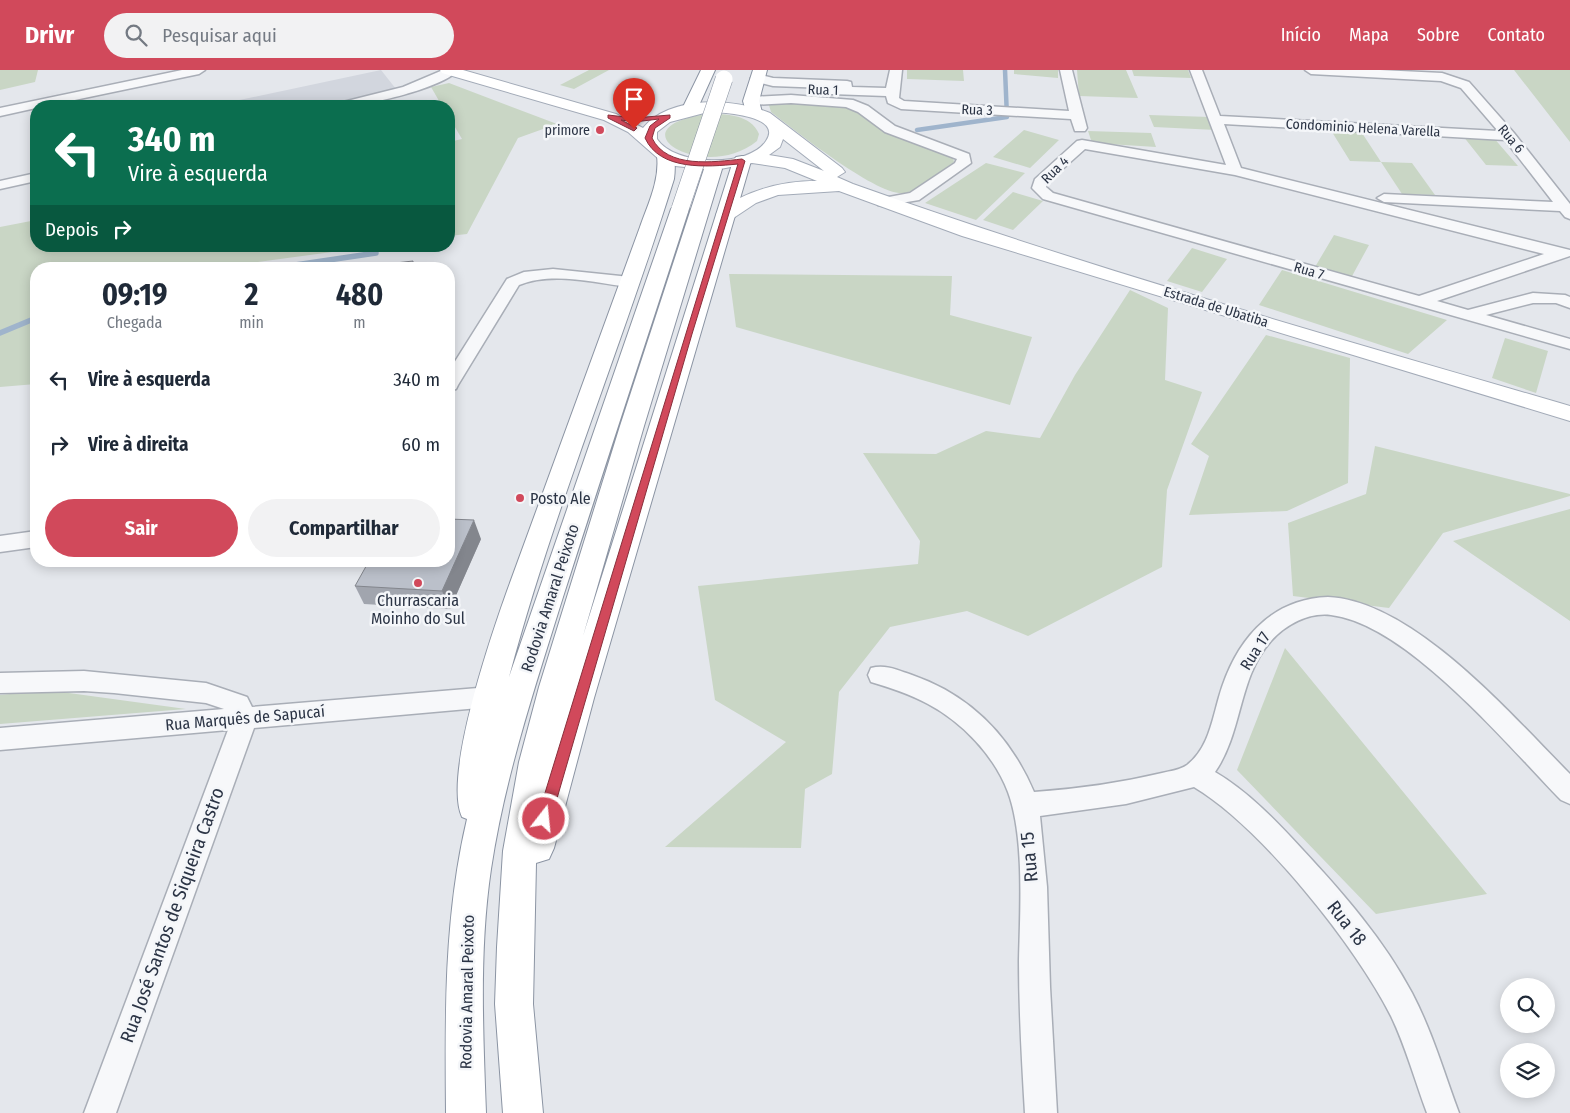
<!DOCTYPE html>
<html lang="pt">
<head>
<meta charset="utf-8">
<style>
	body { margin:0; font-family:"Fira Sans Condensed",sans-serif; background:#f2f2f3; color:#1f2937; height:100vh; display:flex; flex-direction:column; font-size:19px; white-space:nowrap }
	* { box-sizing:border-box; margin:0 }
	p { font-size:16px; color:#747a83 }
	.icon { flex:none; width:28px; height:28px; fill:none; stroke:currentColor; stroke-width:2; stroke-linecap:round; stroke-linejoin:round }
	.map { position:relative; flex:1; overflow:hidden }
	.sheet { position:absolute; left:30px; top:192px; width:425px; height:305px; display:flex; flex-direction:column; background:#fff; border-radius:20px; box-shadow:0 2px 12px #0003 }
	.sheet>* { flex:none }
	.banner { position:absolute; left:30px; top:30px; width:425px; height:152px; border-radius:20px; box-shadow:0 2px 12px #0003; background:#0b6e4f; color:#fff; overflow:hidden }
	.buttons { position:absolute; left:1500px; top:908px; display:grid; gap:10px }
	.buttons a { display:grid; place-items:center; width:55px; height:55px; border-radius:50%; background:#fff; box-shadow:0 2px 12px #0003; font-size:25px }
	.pin { position:absolute; display:grid; place-items:center; width:42px; height:42px; color:#fff; margin:-51px -21px; border-radius:50% 50% 50% 0; rotate:-45deg; box-shadow:0 0 5px #0007 }
	.pin .icon { rotate:45deg }
	.me { position:absolute; width:55px; margin:-28px; rotate:16deg; stroke-linejoin:round; filter:drop-shadow(0 0 4px #0008) }
	.turn { display:flex; align-items:center; gap:18px; height:105px; padding:0 15px; font-size:22px }
	.turn .icon { width:65px; height:65px; stroke-width:2.5 }
	.turn b { display:block; font-size:35px; line-height:42px }
	.then { display:flex; align-items:center; height:48px; padding:0 15px; background:#0003; gap:10px; font-size:19px }
	.eta { display:flex; justify-content:space-evenly; align-items:center; height:85px; text-align:center }
	.eta b { font-size:30px; font-weight:700; line-height:35px }
	.primary-button { display:flex; gap:10px; margin-top:auto; padding:10px 15px }
	.primary-button a { flex:1; height:58px; border-radius:30px; background:#d1495b; color:#fff; font-size:20px; font-weight:700; line-height:58px; text-align:center }
	.primary-button a+a { background:#f2f2f3; color:#1f2937 }
	ul { padding:0; list-style:none }
	li { display:flex; align-items:center; gap:15px; height:65px; padding:0 15px }
	li div { flex:1 }
	li b { display:block; font-size:19px }
	li em { font-style:normal }
	header { display:flex; align-items:center; gap:30px; box-sizing:border-box; height:70px; padding:0 25px; background:#d1495b; color:#fff }
	header strong { font-size:24px }
	nav { display:flex; gap:28px; margin-inline-start:auto; font-size:18px }
	.search { width:350px; height:45px; background:#f2f2f3; display:flex; align-items:center; gap:12px; box-sizing:border-box; padding:0 18px; border-radius:28px; color:#747a83; font-size:19px }
	.map>svg:first-child { display:block }
	.built { fill:#d2d6de }
	.green { fill:#c9d6c5 }
	.lines { fill:none; stroke-linecap:round; stroke-linejoin:round }
	.stream-far1 { stroke:#9fb4cc; stroke-width:4.5 }
	.stream { stroke:#9fb4cc; stroke-width:5.5 }
	.minor-casing { stroke:#a9aeb7; stroke-width:3 }
	.primary-casing { stroke:#a3abb8; stroke-width:2 }
	.trunk-casing { stroke:#8b94a3; stroke-width:2 }
	.minor { fill:#f7f8fa; fill-rule:evenodd }
	.primary { fill:#fff; fill-rule:evenodd }
	.trunk { fill:#fff; fill-rule:evenodd }
	.trunk-bridge-casing { stroke:#8b94a3; stroke-width:18; stroke-linecap:butt }
	.trunk-bridge { stroke:#fff; stroke-width:17 }
	.wall { fill:#a1a5ae }
	.shaded-wall { fill:#83868d }
	.building { fill:#bbc0ca; stroke:#83868d }
	.route { fill:#d1495b; stroke:#882f3b }
	.poi-dot { fill:#d1495b; stroke:#f4f6f9; stroke-width:2 }
	.labels { text-anchor:middle; dominant-baseline:central; stroke-width:5; stroke-linejoin:round; paint-order:stroke }
	.far-street-label { font-size:14px; fill:#2b3445; stroke:#f4f6f9 }
	.far-poi-label { font-size:14px; fill:#2b3445; stroke:#f4f6f9; text-anchor:end }
	.poi-label { font-size:16px; fill:#2b3445; stroke:#f4f6f9; text-anchor:start }
	.street-label { font-size:16px; fill:#2b3445; stroke:#f4f6f9 }
	.near-street-label { font-size:19px; fill:#2b3445; stroke:#f4f6f9 }
</style>
</head>
<body>
<header>
<strong>Drivr</strong>
<div class="search"><svg class="icon" aria-label="search" viewBox="0 0 24 24"><circle cx="10" cy="10" r="6"/><path d="M15 15l6 6"/></svg>Pesquisar aqui</div>
<nav><a>Início</a><a>Mapa</a><a>Sobre</a><a>Contato</a></nav>
</header>
<div class="map">
<svg width="1570" height="1043" viewBox="0 0 1570 1043">
	<rect width="100%" height="100%" fill="#e4e7ec"/>
	<path class="built" d="M381,0L396,19L318,36H233L230,32Z"/>
	<path class="green" d="M0,0H38L35,12L0,20Z
		M589,0H609L574,19L560,15Z
		M907,0H963L964,11L907,9Z
		M1014,0H1058V8L1014,4Z
		M1077,0H1126L1138,28L1079,26Z
		M1132,0H1188L1191,8L1134,6Z
		M1514,0H1570V72Z
		M449,13L557,54L518,68L467,164L449,166V72L462,69L449,47V36H442L431,17Z
		M768,32L834,35L853,38L873,51L882,60L945,83L953,88L954,92C942,100 918,121 905,123C879,128 793,59 771,42Z
		M707,44C725,44 751,44 759,64L757,71C705,114 610,58 707,44Z
		M1149,45L1210,47L1216,60L1154,57Z
		M1024,60L1059,70L1030,98L993,87Z
		M1088,61L1151,63L1156,77L1092,73Z
		M1332,62L1362,63L1381,92L1412,93L1435,125L1402,124L1381,92L1350,91Z
		M1463,66L1493,67L1518,96L1486,95Z
		M986,93L1025,103L976,150L925,133Z
		M1013,122L1043,131L1013,160L983,150Z
		M36,150V176H376L207,199H36V314L0,317V157Z
		M1334,165L1369,175L1351,208L1315,197Z
		M1192,178L1227,189L1202,222L1167,211Z
		M1282,200L1447,250L1408,284L1259,235Z
		M729,204L952,206L950,245L1032,267L1010,335L736,257Z
		M1130,220L1168,238L1165,310L1202,322L1167,420L1162,497L1028,566L967,541L890,557L839,622L832,704L805,719L801,778L665,777L786,672L715,630L698,516L918,494L920,471L863,383L936,384L986,361L1040,368L1075,305Z
		M1266,265L1350,288L1348,413L1287,441L1189,445L1209,386L1191,374Z
		M1505,268L1548,281L1536,323L1492,308Z
		M1375,376L1570,424V426L1443,463L1389,538L1293,526L1288,453L1366,424Z
		M1570,439V551L1453,471Z
		M1285,578L1487,824L1376,844L1237,700Z
		M47,620L186,639L0,654V625Z"/>
	<g class="lines">
		<path class="stream-far1" d="M917,60L1007,47L1005,0"/>
		<path class="stream" d="M268,199L376,183
			M0,263L36,248"/>
		<defs>
			<path id="minor" d="M182,0H205L199,4L46,36H36V38L0,46V38Z
				M443,0L457,1C442,18 361,38 338,36L339,33L403,17Z
				M890,0H902L899,28L904,31L1069,41L1060,0H1072L1087,58L1085,61H1075L1071,49L901,39L888,33L886,26L831,24L827,23L826,18L773,16L753,11L751,8L757,4L773,8L847,11L851,12L852,17L886,18Z
				M1190,0H1202L1220,46L1498,61L1461,18L1441,11L1311,4L1305,0H1380L1442,3L1469,12L1514,63L1570,134V149L1565,147L1560,141L1384,132L1377,128L1384,124L1553,132L1505,70L1224,54L1241,98L1570,180V186L1437,231L1468,240L1533,223L1565,225L1570,227V238L1556,233H1533L1486,245L1570,269V279L1043,129L1032,118L1035,109L1077,71L1082,70L1226,95ZM1085,79L1235,105L1544,184L1419,226L1053,123L1046,117L1047,113Z
				M791,25L853,30L868,36L895,56L969,84L971,93L919,130L883,136L878,135L876,132L878,129L910,123L955,93L957,89L885,62L858,42L846,37L791,33L751,35L745,31L751,27Z
				M36,103V111L0,119V111Z
				M553,199L630,207L638,212L630,217C595,213 553,201 519,215L458,315L456,319L449,321V301L507,209L524,202Z
				M36,461V477L0,482V466Z
				M1328,527C1414,531 1512,646 1570,704V734L1561,730C1508,676 1407,554 1331,545C1309,542 1285,555 1271,571C1238,607 1243,662 1215,702C1249,722 1276,751 1302,779C1343,823 1384,870 1412,923C1432,961 1444,1003 1459,1043H1427C1415,1011 1406,977 1391,946C1356,876 1261,757 1194,717L1126,734L1040,746L1047,817L1050,917L1057,1043H1025C1022,993 1019,942 1019,891C1020,842 1025,768 1008,722C994,685 962,652 928,634C910,624 891,618 871,612L868,605L871,598C885,594 898,600 912,605C970,625 1010,666 1034,722C1077,719 1120,713 1162,703C1170,701 1180,700 1187,695C1208,679 1212,651 1219,627C1234,574 1268,529 1328,527Z
				M84,601L206,613L247,627L252,637L490,617L499,620L502,627L499,634L490,637L254,658L116,1043H84L228,660L0,680V658L224,639L206,633L114,623L84,621L0,623V603Z"/>
			<path id="primary" d="M440,0H463L616,44L643,58C670,25 734,28 770,43L842,98L845,102L837,107L853,114C1089,198 1330,266 1570,336V351L962,166L839,121L778,125L756,133L732,149H718L716,145L718,141C748,120 781,111 817,111L785,98L752,93L715,100L675,96L661,91L628,62L604,50L442,3ZM708,42C720,42 784,45 766,71C748,98 675,96 657,69V62L670,52ZM783,69L824,101L793,89L769,85L780,77Z"/>
			<path id="trunk" d="M701,0H715L696,42H684L682,39Z
				M753,0H767L759,31L762,42L754,47L746,42L743,31Z
				M665,81L671,82C676,90 675,100 674,109C622,276 554,438 509,607L671,139L674,135H686L689,139C647,268 604,398 563,527C535,617 505,706 491,799C479,880 483,962 486,1043H446C445,944 444,846 467,749L462,747C443,706 491,566 507,521L640,157C648,134 660,110 657,86L659,82Z
				M742,86L748,87L751,91L594,628L554,778L549,789L536,793L533,934L543,1043H503L495,934L497,877L503,781L519,692L539,617L620,356L704,99L707,95H719L722,99L644,356L583,566L733,91L736,87Z"/>
		</defs>
		<use href="#minor" class="minor-casing"/>
		<use href="#primary" class="primary-casing"/>
		<use href="#trunk" class="trunk-casing"/>
		<use href="#minor" class="minor"/>
		<use href="#primary" class="primary"/>
		<use href="#trunk" class="trunk"/>
		<defs>
			<path id="trunk-bridge" d="M680,139L724,9"/>
		</defs>
		<use href="#trunk-bridge" class="trunk-bridge-casing"/>
		<use href="#trunk-bridge" class="trunk-bridge"/>
	</g>
	<path class="wall" d="M481,469L450,539L364,534L355,516Z"/>
	<path class="shaded-wall" d="M413,191L415,199H412Z
		M474,450L481,469L450,539L442,521Z"/>
	<path class="building" d="M413,191L412,199H343Z
		M449,449L474,450L442,521L355,516L369,491H449Z"/>
	<path class="route" d="M608,45L634,48L670,45V48L655,58L652,68C667,99 714,92 742,89L745,91L692,264L551,749L549,753L544,755L539,753L537,749L738,94C707,97 660,101 645,68L650,56L659,49L634,52L621,50L637,58L634,61L608,48Z"/>
	<g class="poi-dot">
		<circle cx="600" cy="60" r="5"/>
		<circle cx="520" cy="428" r="5"/>
		<circle cx="418" cy="513" r="5"/>
	</g>
	<g class="labels">
		<g class="far-street-label">
			<text transform="translate(823 20) rotate(2)">Rua 1</text>
			<text transform="translate(977 40) rotate(2)">Rua 3</text>
			<text transform="translate(1363 58) rotate(3)">Condominio Helena Varella</text>
			<text transform="translate(1511 69) rotate(50)">Rua 6</text>
			<text transform="translate(1055 100) rotate(-45)">Rua 4</text>
			<text transform="translate(1309 201) rotate(16)">Rua 7</text>
			<text transform="translate(1216 237) rotate(17)">Estrada de Ubatiba</text>
		</g>
		<g class="far-poi-label">
			<text x="590" y="60">primore</text>
		</g>
		<g class="poi-label">
			<text x="530" y="428">Posto Ale</text>
			<text x="418" y="530" text-anchor="middle">Churrascaria<tspan x="418" dy="18">Moinho do Sul</tspan></text>
		</g>
		<g class="street-label">
			<text transform="translate(550 528) rotate(-72)">Rodovia Amaral Peixoto</text>
			<text transform="translate(1255 581) rotate(-58)">Rua 17</text>
			<text transform="translate(245 648) rotate(-5)">Rua Marquês de Sapucaí</text>
			<text transform="translate(467 922) rotate(-89)">Rodovia Amaral Peixoto</text>
		</g>
		<g class="near-street-label">
			<text transform="translate(1029 787) rotate(-95)">Rua 15</text>
			<text transform="translate(172 845) rotate(-70)">Rua José Santos de Siqueira Castro</text>
			<text transform="translate(1347 853) rotate(52)">Rua 18</text>
		</g>
	</g>
</svg>
<div class="buttons">
<a><svg class="icon" aria-label="search" viewBox="0 0 24 24"><circle cx="10" cy="10" r="6"/><path d="M15 15l6 6"/></svg></a>
<a><svg class="icon" aria-label="layers" viewBox="0 0 24 24"><path d="M12 4l9 5-9 5-9-5zM3 14l9 5 9-5"/></svg></a>
</div>
<div class="pin" style="left:634px;top:59px;background:#d93025"><svg class="icon" aria-label="arrive" viewBox="0 0 24 24"><path d="M6 21V4h12l-3 4 3 4H6"/></svg></div>
<svg class="me" style="left:544px;top:749px" viewBox="-20 -20 40 40"><circle r="17" fill="#d1495b" stroke="#fff" stroke-width="3"/><path d="M0-11L8 9 0 5-8 9z" fill="#fff"/></svg>
<div class="banner">
<div class="turn"><svg class="icon" aria-label="left" viewBox="0 0 24 24"><path d="M17 20v-9H6M10 6l-5 5 5 5"/></svg><div><b>340 m</b>Vire à esquerda</div></div>
<div class="then">Depois<svg class="icon" aria-label="right" viewBox="0 0 24 24"><path d="M7 20v-9h11M14 6l5 5-5 5"/></svg></div>
</div>
<section class="sheet">
<div class="eta">
<div><b>09:19</b><p>Chegada</p></div>
<div><b>2</b><p>min</p></div>
<div><b>480</b><p>m</p></div>
</div>
<ul>
<li><svg class="icon" aria-label="left" viewBox="0 0 24 24"><path d="M17 20v-9H6M10 6l-5 5 5 5"/></svg><div><b>Vire à esquerda</b></div><em>340 m</em></li>
<li><svg class="icon" aria-label="right" viewBox="0 0 24 24"><path d="M7 20v-9h11M14 6l5 5-5 5"/></svg><div><b>Vire à direita</b></div><em>60 m</em></li>
</ul>
<div class="primary-button"><a>Sair</a><a>Compartilhar</a></div>
</section>
</div>
</body>
</html>
